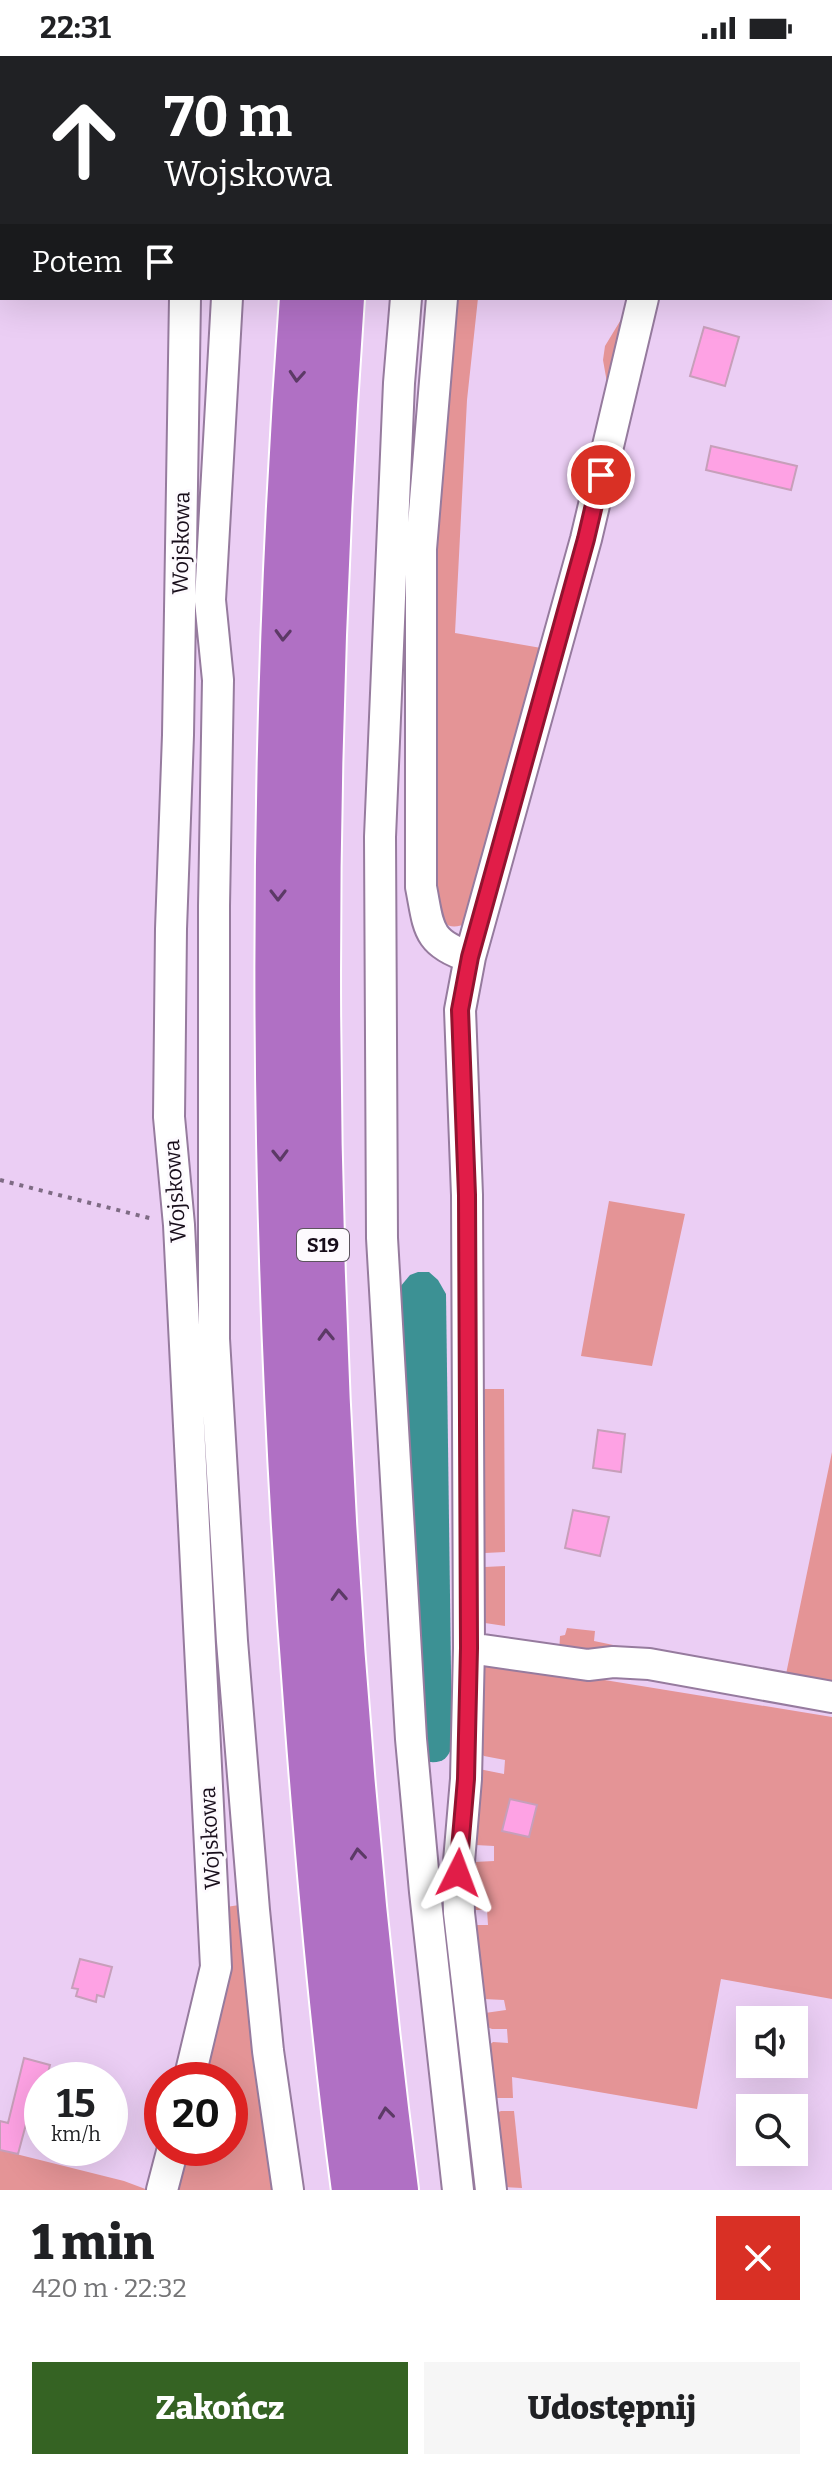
<!DOCTYPE html>
<html lang="pl">
<head>
<meta charset="utf-8">
<style>
	body { margin:0; font-family:Bitter,serif; background:#f6f6f6; color:#202124; height:100vh; display:flex; flex-direction:column; font-size:30px; white-space:nowrap }
	* { box-sizing:border-box; margin:0 }
	p { font-size:26px; color:#757577 }
	.icon { flex:none; width:44px; height:44px; fill:none; stroke:currentColor; stroke-width:2; stroke-linecap:round; stroke-linejoin:round }
	.map { position:relative; height:2134px; overflow:hidden }
	.details { display:flex; flex-direction:column; background:#fff; flex:1 }
	.details>* { flex:none }
	.guide { position:absolute; left:0px; top:0px; width:832px; height:244px; box-shadow:0 8px 32px #0002; background:#202124; color:#fff; overflow:hidden }
	.buttons { position:absolute; left:736px; top:1950px; display:grid; gap:16px }
	.buttons a { display:grid; place-items:center; width:72px; height:72px; border-radius:0px; background:#fff; box-shadow:0 8px 32px #0002; font-size:40px }
	.speed { position:absolute; left:24px; top:2006px; display:flex; gap:16px; font-size:40px; font-weight:700; text-align:center }
	.speed>* { display:grid; place-content:center; width:104px; height:104px; border-radius:50%; background:#fff; box-shadow:0 8px 32px #0002; line-height:1 }
	.speed small { font-size:20px; font-weight:400 }
	.speed .limit { border:12px solid #d22; background:#fff; color:#111 }
	.pin { position:absolute; display:grid; place-items:center; width:68px; height:68px; color:#fff; margin:-34px; border:4px solid #fff; border-radius:50%; box-shadow:0 2px 8px #0007 }
	.me { position:absolute; width:88px; margin:-44px; rotate:3deg; stroke-linejoin:round; filter:drop-shadow(0 0 6px #0008) }
	.turn { display:flex; align-items:center; gap:28px; height:168px; padding:0 32px; font-size:36px }
	.turn .icon { width:104px; height:104px; stroke-width:2.5 }
	.turn b { display:block; font-size:56px; line-height:68px }
	.then { display:flex; align-items:center; height:76px; padding:0 32px; background:#0003; gap:16px; font-size:30px }
	.round { display:grid; place-items:center; flex:none; width:84px; height:84px; border-radius:0px; background:#f6f6f6 }
	.overview { display:flex; align-items:center; justify-content:space-between; height:136px; padding:0 32px }
	h1 { font-size:48px; font-weight:800; line-height:60px }
	.primary-button { display:flex; gap:16px; margin-top:auto; padding:16px 32px }
	.primary-button a { flex:1; height:92px; border-radius:0px; background:#356323; color:#fff; font-size:32px; font-weight:800; line-height:92px; text-align:center }
	.primary-button a+a { background:#f6f6f6; color:#202124 }
	.status { display:flex; justify-content:space-between; align-items:center; height:56px; padding:0 40px; background:#fff; direction:ltr }
	.status svg { height:22px; fill:currentColor }
	.map>svg:first-child { display:block }
	.green { fill:#e49496 }
	.water { fill:#3c9194 }
	.building { fill:#fea2e4; stroke:#c79fba; stroke-width:2 }
	.lines { fill:none; stroke-linecap:round; stroke-linejoin:round }
	.minor-casing { stroke:#967b9e; stroke-width:34 }
	.highway-casing { stroke:#fff; stroke-width:48 }
	.path { stroke:#7e6b84; stroke-width:4; stroke-dasharray:4 6; stroke-linecap:butt }
	.minor { stroke:#fff; stroke-width:30 }
	.highway { stroke:#b070c4; stroke-width:44 }
	.oneway { stroke:#5c3a66 }
	.route-casing { stroke:#92132f; stroke-width:20 }
	.route { stroke:#e11d48; stroke-width:14 }
	.labels { text-anchor:middle; dominant-baseline:central; stroke-width:6; stroke-linejoin:round; paint-order:stroke }
	.shield { fill:#fdfafe; stroke:#5c545e; stroke-width:2 }
	.shield-label { font-size:20px; font-weight:bold; fill:#170d1a }
	.street-label { font-size:22px; fill:#170d1a; stroke:#fdfafe }
</style>
</head>
<body>
<div class="status"><b>22:31</b><svg viewBox="0 0 49 12"><path d="M0 12V9h3v3zM5 12V6h3v6zM10 12V3h3v9zM15 12V0h3v12zM26 1h20v11H26zM47 4h2v5h-2z"/></svg></div>
<div class="map">
<svg width="832" height="2134" viewBox="0 0 832 2134">
	<rect width="100%" height="100%" fill="#ebcef4"/>
	<path class="green" d="M451,242H478L467,344L455,577L547,593L469,866C438,882 438,852 433,829L435,422Z
		M634,242L609,338L603,304L605,290Z
		M609,1145L685,1158L652,1310L581,1300Z
		M485,1333H504L505,1496L485,1497L482,1495L481,1336Z
		M832,1396V1631L785,1623Z
		M505,1510V1570L485,1567L481,1561V1513L485,1511Z
		M567,1572L595,1575L594,1585L647,1596L559,1598L560,1580L565,1579Z
		M482,1604L832,1661V1943L721,1923L697,2053L512,2021L513,2042H494L484,1993L493,1986L508,1987L507,1973H492L482,1969L485,1957L506,1954L504,1944L484,1943L479,1940L475,1869H488L487,1854H473L470,1809L474,1806L494,1805V1790L475,1789L479,1713L504,1718L505,1704L484,1700L481,1697Z
		M246,1848L278,2134H174L183,2092H230V2024H199L226,1851Z
		M501,2055H514L522,2132L505,2131L494,2058Z
		M0,2094L124,2125L148,2134H0Z"/>
	<path class="water" d="M418,1216H429L438,1224L446,1238L452,1691C447,1703 443,1707 429,1706L420,1698L403,1403L400,1231L410,1219Z"/>
	<path class="building" d="M704,271L739,281L725,330L690,320Z
		M711,390L797,410L791,434L706,414Z
		M598,1374L625,1378L621,1416L593,1412Z
		M573,1454L609,1461L600,1500L565,1492Z
		M510,1743L537,1749L529,1781L502,1775Z
		M80,1903L112,1911L104,1941L97,1939L96,1946L76,1940L78,1933L72,1932Z
		M24,2002L50,2009L46,2024H42V2032L36,2031L18,2098L0,2094V2065L8,2067Z"/>
	<g class="lines">
		<defs>
			<path id="minor" d="M204,2V0
				M248,2V0
				M428,2V0
				M465,2L466,0
				M717,2V0
				M185,242L178,679L171,873L169,1061L179,1169L216,1911L189,2024
				M227,242L210,544L218,624L214,850V1283L232,1585L254,1854L268,1995L288,2134
				M406,242L399,327L380,781L382,1182L411,1683L425,1836L458,2134
				M442,242L421,493V831C429,871 426,887 470,901
				M469,1592L588,1609L613,1606L649,1608L832,1641
				M162,2134L173,2092
				M491,2134L459,1857L458,1817L466,1723L469,1592L467,1139L460,954L470,901L586,483L643,242"/>
			<path id="highway" d="M322,2V0
				M363,2V0
				M302,242C267,714 270,1188 307,1660C319,1818 333,1977 354,2134
				M342,242C297,873 316,1507 396,2134"/>
		</defs>
		<use href="#minor" class="minor-casing"/>
		<use href="#highway" class="highway-casing"/>
		<path class="path" d="M0,1124L153,1163"/>
		<use href="#minor" class="minor"/>
		<use href="#highway" class="highway"/>
	</g>
	<defs><path id="oneway-chevron" d="M-2-3.5L2.5 0L-2 3.5" fill="none" stroke-width="1.6" stroke-linecap="round" stroke-linejoin="round" transform="scale(2)"/></defs>
	<g class="oneway">
		<use href="#oneway-chevron" transform="translate(297 320) rotate(94)"/>
		<use href="#oneway-chevron" transform="translate(283 579) rotate(92)"/>
		<use href="#oneway-chevron" transform="translate(278 839) rotate(90)"/>
		<use href="#oneway-chevron" transform="translate(280 1099) rotate(89)"/>
		<use href="#oneway-chevron" transform="translate(326 1279) rotate(-92)"/>
		<use href="#oneway-chevron" transform="translate(339 1539) rotate(-93)"/>
		<use href="#oneway-chevron" transform="translate(358 1798) rotate(-96)"/>
		<use href="#oneway-chevron" transform="translate(386 2057) rotate(-97)"/>
	</g>
	<g class="lines">
		<defs>
			<path id="route" d="M458,1817L466,1723L469,1592L467,1139L460,954L470,901L586,483L601,419"/>
		</defs>
		<use href="#route" class="route-casing"/>
		<use href="#route" class="route"/>
	</g>
	<g class="labels">
		<rect class="shield" x="297" y="1173" width="52" height="32" rx="6"/>
		<g class="shield-label">
			<text x="323" y="1189">S19</text>
		</g>
		<g class="street-label">
			<text transform="translate(181 487) rotate(-89)">Wojskowa</text>
			<text transform="translate(175 1135) rotate(-94)">Wojskowa</text>
			<text transform="translate(210 1782) rotate(-93)">Wojskowa</text>
		</g>
	</g>
</svg>
<div class="buttons">
<a><svg class="icon" aria-label="sound" viewBox="0 0 24 24"><path d="M4 9h4l5-4v14l-5-4H4zM17 9q2 3 0 6"/></svg></a>
<a><svg class="icon" aria-label="search" viewBox="0 0 24 24"><circle cx="10" cy="10" r="6"/><path d="M15 15l6 6"/></svg></a>
</div>
<div class="speed"><div>15<small>km/h</small></div><div class="limit">20</div></div>
<div class="pin" style="left:601px;top:419px;background:#d93025"><svg class="icon" aria-label="arrive" viewBox="0 0 24 24"><path d="M6 21V4h12l-3 4 3 4H6"/></svg></div>
<svg class="me" style="left:458px;top:1817px" viewBox="-20 -20 40 40"><path d="M0-17L14 15 0 8-14 15z" fill="#e11d48" stroke="#fff" stroke-width="4"/></svg>
<div class="guide">
<div class="turn"><svg class="icon" aria-label="ahead" viewBox="0 0 24 24"><path d="M12 20V5M6 11l6-6 6 6"/></svg><div><b>70 m</b>Wojskowa</div></div>
<div class="then">Potem<svg class="icon" aria-label="arrive" viewBox="0 0 24 24"><path d="M6 21V4h12l-3 4 3 4H6"/></svg></div>
</div>
</div>
<section class="details">
<div class="overview"><div><h1>1 min</h1><p>420 m · 22:32</p></div><a class="round" style="background:#d93025;color:#fff"><svg class="icon" aria-label="close" viewBox="0 0 24 24"><path d="M6 6l12 12M18 6L6 18"/></svg></a></div>
<div class="primary-button"><a>Zakończ</a><a>Udostępnij</a></div>
</section>
</body>
</html>
